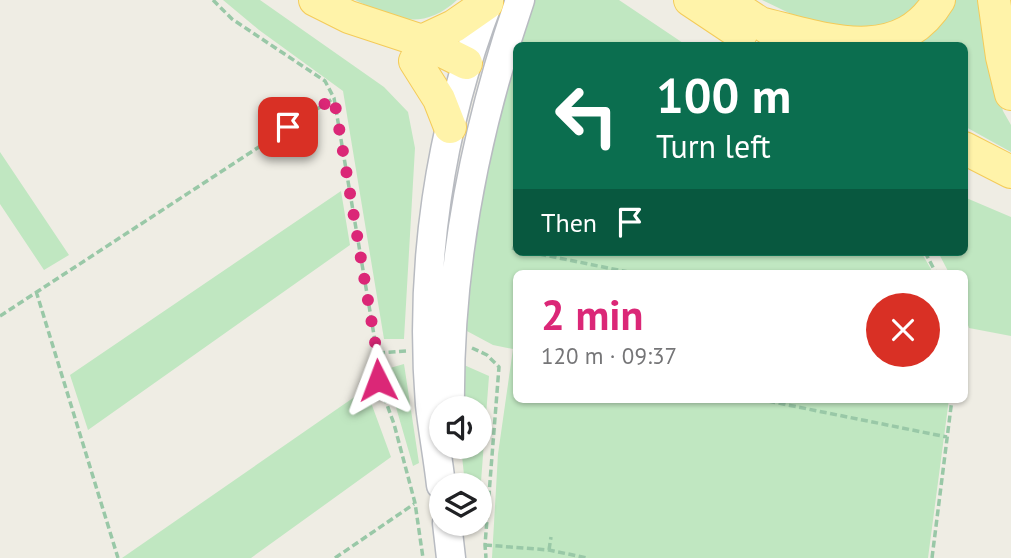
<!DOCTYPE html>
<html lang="en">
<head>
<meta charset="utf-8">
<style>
	body { margin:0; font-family:"PT Sans",sans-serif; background:#f6f6f6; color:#202124; height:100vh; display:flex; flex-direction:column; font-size:26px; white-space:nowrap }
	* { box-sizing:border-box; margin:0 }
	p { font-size:23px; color:#757577 }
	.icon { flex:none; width:38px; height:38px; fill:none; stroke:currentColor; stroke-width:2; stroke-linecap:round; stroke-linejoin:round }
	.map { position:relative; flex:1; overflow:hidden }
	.sheet { position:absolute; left:513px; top:270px; width:455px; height:133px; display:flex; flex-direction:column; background:#fff; border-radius:10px; box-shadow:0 2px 5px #0004 }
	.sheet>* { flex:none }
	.banner { position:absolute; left:513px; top:42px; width:455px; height:214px; border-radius:10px; box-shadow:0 2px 5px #0004; background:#0b6e4f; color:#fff; overflow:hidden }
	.tools { position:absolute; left:429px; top:396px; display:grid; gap:14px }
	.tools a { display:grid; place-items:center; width:63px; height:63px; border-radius:50%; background:#fff; box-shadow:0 2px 5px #0004; font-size:35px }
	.pin { position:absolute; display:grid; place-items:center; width:60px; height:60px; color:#fff; margin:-30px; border-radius:14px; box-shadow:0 4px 10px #0006 }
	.me { position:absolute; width:77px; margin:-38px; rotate:357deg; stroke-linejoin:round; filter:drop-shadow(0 0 5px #0008) }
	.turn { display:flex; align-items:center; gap:24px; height:147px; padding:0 28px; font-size:32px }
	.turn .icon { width:91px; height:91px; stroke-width:2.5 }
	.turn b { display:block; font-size:49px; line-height:60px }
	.then { display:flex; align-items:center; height:66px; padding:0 28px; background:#0003; gap:14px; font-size:26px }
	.round { display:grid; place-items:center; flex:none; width:74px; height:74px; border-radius:37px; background:#f6f6f6 }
	.summary { display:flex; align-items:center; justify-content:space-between; height:119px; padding:0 28px }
	h1 { font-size:42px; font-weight:600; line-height:52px; color:#db2777 }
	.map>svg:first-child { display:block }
	.green { fill:#c0e7c1 }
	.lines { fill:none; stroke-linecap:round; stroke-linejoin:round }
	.secondary-casing { stroke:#b8bbc1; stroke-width:31 }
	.primary-casing { stroke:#f4cb59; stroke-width:34 }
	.path { stroke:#99c8a7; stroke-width:3.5; stroke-dasharray:7 3.5; stroke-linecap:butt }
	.secondary { stroke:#fff; stroke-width:28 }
	.primary { stroke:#fff3a9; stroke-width:32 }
	.route { stroke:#db2777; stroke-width:12; stroke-dasharray:0 21.6 }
</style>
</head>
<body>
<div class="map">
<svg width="1011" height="558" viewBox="0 0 1011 558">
	<rect width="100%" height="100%" fill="#efede4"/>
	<path class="green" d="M223,0H260L384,87L408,112L415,148L404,339H384L343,91L259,30Z
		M355,0H457C421,33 393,18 355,0Z
		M532,0H619L686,45L516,46V252H921L931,269L930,273H516V399H949L928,558H492L498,454L513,349L493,345L465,330C476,219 491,106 532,0Z
		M762,0H929L912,17L871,31L810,23Z
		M949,0H983L993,76L1003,111L1011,125V152L964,126V46H896Z
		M0,152L69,255L44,270L0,204Z
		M341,191L350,245L88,430L70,375Z
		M964,197L1011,217V336L969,328L964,314V273H949L938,252H964Z
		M404,364L419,463L413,466L389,383L390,368Z
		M464,365L489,376L480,495V485H465L461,446H480V408H462Z
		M366,389L391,457L251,558H122Z"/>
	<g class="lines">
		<defs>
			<path id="secondary" d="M450,408C448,269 475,131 520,0
				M441,485C438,458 433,432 430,405C419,268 439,128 489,0
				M447,523L451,558"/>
			<path id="primary" d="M315,0L349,17L422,41L466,63
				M690,0L741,34
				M725,0L777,34
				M994,0L1002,57L1011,94
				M760,23C821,38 898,68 939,0
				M422,41L454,26L487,3
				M415,61L439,99L450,127
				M964,148L1011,172"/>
		</defs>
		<use href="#secondary" class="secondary-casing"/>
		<use href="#primary" class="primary-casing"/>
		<path class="path" d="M213,0L232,19L325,81L334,98L377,353
			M512,248L516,249
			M529,252L633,273
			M925,252L936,273
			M36,291L118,558
			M0,316L334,98
			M472,348L487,355L499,367L485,545L486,558
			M406,351L377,353L378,380L394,424L415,503L423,558
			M758,399L947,437
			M485,545L549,550L587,558
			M549,550L551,537
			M335,558L414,504
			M932,558L952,399"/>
		<use href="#secondary" class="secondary"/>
		<use href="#primary" class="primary"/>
	</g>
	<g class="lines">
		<path class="route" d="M288,127L334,98L377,354L378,380"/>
	</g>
</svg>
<div class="tools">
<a><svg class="icon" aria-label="sound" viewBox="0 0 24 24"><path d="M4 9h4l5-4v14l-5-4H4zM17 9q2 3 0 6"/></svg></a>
<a><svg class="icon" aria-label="layers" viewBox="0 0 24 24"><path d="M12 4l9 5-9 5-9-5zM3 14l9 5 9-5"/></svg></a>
</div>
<div class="pin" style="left:288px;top:127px;background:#d93025"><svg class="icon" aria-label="arrive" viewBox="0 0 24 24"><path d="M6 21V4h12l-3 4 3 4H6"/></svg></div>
<svg class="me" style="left:378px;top:380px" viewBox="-20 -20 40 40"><path d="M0-17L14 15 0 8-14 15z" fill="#db2777" stroke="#fff" stroke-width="4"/></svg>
<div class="banner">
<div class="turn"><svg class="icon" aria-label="left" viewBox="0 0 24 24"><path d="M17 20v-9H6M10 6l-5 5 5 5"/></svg><div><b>100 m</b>Turn left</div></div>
<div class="then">Then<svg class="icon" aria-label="arrive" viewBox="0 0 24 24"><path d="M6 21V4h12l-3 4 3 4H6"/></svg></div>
</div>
<section class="sheet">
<div class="summary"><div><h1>2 min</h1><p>120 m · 09:37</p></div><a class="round" style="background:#d93025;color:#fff"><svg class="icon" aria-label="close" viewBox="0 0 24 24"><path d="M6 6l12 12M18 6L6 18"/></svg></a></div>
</section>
</div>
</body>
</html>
